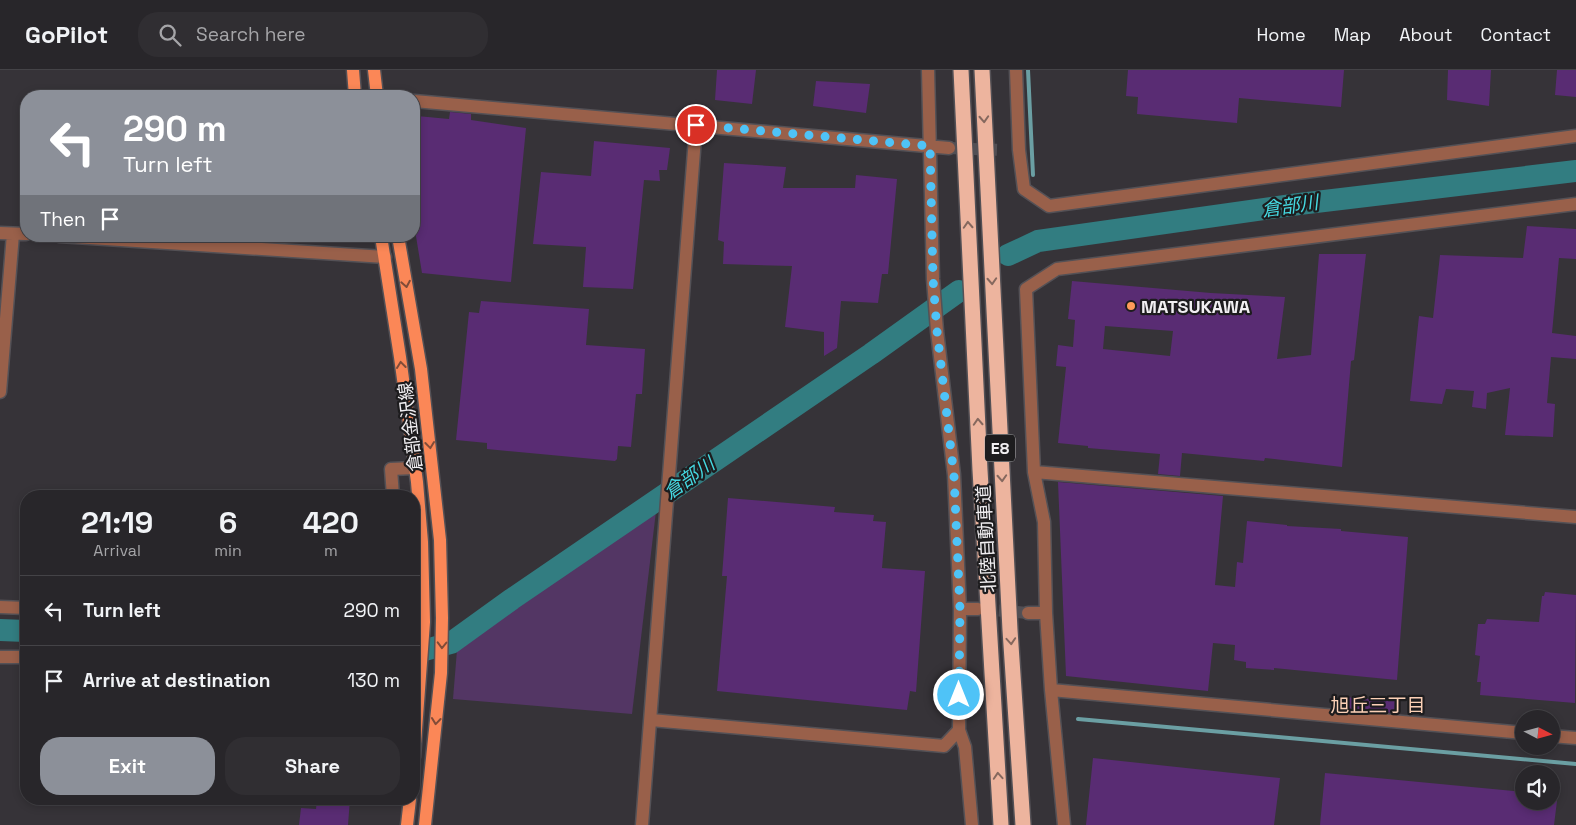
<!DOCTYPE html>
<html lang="en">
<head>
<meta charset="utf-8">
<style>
	body { margin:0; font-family:"Space Grotesk","Noto Sans JP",sans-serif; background:#302e32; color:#f1f3f6; height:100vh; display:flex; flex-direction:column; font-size:19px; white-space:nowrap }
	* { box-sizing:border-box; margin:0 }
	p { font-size:16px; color:#a5a5a8 }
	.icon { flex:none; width:28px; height:28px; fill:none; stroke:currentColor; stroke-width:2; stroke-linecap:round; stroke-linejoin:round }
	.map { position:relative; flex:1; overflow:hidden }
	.details { position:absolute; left:20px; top:420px; width:400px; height:315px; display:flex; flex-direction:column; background:#28262a; border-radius:20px; box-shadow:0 2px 8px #0003,0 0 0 1px #444347 }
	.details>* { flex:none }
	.top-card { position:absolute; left:20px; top:20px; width:400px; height:152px; border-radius:20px; box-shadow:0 2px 8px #0003,0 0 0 1px #444347; background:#8c9099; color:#fff; overflow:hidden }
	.needle { width:32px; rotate:96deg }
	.fabs { position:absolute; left:1515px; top:640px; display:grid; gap:10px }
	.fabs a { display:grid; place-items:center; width:45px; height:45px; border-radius:50%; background:#28262a; box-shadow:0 2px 8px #0003,0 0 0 1px #444347; font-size:25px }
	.pin { position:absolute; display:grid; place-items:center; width:42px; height:42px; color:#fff; margin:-21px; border:2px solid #fff; border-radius:50%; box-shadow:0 1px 5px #0007 }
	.me { position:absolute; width:55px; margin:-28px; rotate:0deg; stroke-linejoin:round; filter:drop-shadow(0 0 4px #0008) }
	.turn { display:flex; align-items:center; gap:18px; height:105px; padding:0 20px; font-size:22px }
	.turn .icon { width:65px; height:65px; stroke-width:2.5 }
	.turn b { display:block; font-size:35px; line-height:42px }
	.then { display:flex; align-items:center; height:48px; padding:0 20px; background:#0003; gap:10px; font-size:19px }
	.eta { display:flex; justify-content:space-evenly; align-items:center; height:85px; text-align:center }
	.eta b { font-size:30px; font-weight:700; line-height:35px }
	.action { display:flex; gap:10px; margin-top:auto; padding:10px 20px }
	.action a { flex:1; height:58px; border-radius:20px; background:#8c9099; color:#fff; font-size:20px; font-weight:700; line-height:58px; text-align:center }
	.action a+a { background:#302e32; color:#f1f3f6 }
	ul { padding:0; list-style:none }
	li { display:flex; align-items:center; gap:15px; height:70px; padding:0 20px; border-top:1px solid #444347 }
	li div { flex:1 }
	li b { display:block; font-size:19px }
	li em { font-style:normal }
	header { display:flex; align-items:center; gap:30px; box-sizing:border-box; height:70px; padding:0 25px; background:#28262a; border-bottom:1px solid #444347 }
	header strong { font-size:24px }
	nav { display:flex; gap:28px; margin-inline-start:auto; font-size:18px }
	.search { width:350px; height:45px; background:#302e32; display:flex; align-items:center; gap:12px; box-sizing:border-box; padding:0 18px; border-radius:20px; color:#a5a5a8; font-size:19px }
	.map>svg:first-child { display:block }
	.green { fill:#533664 }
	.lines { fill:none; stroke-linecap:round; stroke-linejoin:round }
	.stream { stroke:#6b9fa3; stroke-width:4 }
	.river { stroke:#327d81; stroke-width:22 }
	.building { fill:#592c73; fill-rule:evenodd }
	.minor-tunnel { stroke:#524f54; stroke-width:12; stroke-dasharray:12 6; stroke-linecap:butt }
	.minor-casing { stroke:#545156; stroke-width:15 }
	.major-casing { stroke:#545156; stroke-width:15 }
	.highway-casing { stroke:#545156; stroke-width:18 }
	.minor { stroke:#99604a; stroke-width:12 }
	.major { stroke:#fb8757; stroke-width:12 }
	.highway { stroke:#edb49e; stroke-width:15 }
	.oneway { stroke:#85685e }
	.oneway2 { stroke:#814c38 }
	.route { stroke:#4fc3f7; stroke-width:9; stroke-dasharray:0 16.2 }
	.poi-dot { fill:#fe9b59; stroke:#1d1c1e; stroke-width:2 }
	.labels { text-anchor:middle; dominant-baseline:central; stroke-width:4.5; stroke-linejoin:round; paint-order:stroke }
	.shield { fill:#1d1c1e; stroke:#b1b0b2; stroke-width:1 }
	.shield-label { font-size:16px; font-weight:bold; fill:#f1eff2 }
	.poi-label { font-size:18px; font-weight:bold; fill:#f1eff2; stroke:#1d1c1e; text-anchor:start }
	.street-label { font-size:18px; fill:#f1eff2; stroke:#1d1c1e }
	.water-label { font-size:19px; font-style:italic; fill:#45d9e1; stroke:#1d1c1e }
	.neighbourhood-label { font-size:19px; fill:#fbd0b6; stroke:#1d1c1e }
</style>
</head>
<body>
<header>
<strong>GoPilot</strong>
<div class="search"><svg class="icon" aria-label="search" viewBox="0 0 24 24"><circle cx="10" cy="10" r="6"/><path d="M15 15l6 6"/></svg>Search here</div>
<nav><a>Home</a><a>Map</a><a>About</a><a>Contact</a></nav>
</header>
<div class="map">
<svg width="1576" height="755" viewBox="0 0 1576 755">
	<rect width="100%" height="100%" fill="#363338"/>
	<path class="green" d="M656,441L632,644L453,629L457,580Z"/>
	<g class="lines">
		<path class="stream" d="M1028,0L1033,105
			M1078,649L1576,694"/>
		<path class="river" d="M1008,185L1038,171L1299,134L1576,101
			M0,560L26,561
			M414,583L451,573L512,529L871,284L959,221"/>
	</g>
	<path class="building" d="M717,0H756L752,34L715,30Z
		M1128,0H1344L1341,37L1239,28L1237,53L1137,44L1138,27L1126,26Z
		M1448,0H1491L1489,36L1447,30Z
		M1557,0H1576V27L1555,25Z
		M816,11L870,14L866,43L813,36Z
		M450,42L471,44V50L526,58L511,212L422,203L414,154V50L417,46L449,49Z
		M594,71L670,78L667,100H659L660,111L644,110L633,219L583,217L586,177L533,174L541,102L591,106Z
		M724,93L786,97L783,118H855L856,105L897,109L888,204H882L878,233L841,231L837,278L824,286V262L785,257L792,196L723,194L724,172L718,170Z
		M1527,156L1576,159V189L1559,188L1552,263L1576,266V289L1551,287L1547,333L1555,334L1553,367L1505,365L1510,318L1487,323L1486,339L1472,337L1474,321L1446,319L1442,334L1410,331L1419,246L1433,248L1440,185L1523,188Z
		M1319,184H1366L1354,290L1351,291L1342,397L1265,388L1264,391L1182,383L1180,406L1158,404L1160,384L1088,378V376L1058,373L1066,297L1056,296L1058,275L1073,277L1075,250L1068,249L1072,211L1211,223L1285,227L1277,289L1311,285ZM1105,256L1173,261L1170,286L1103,279Z
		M481,231L589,239L586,275L645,279L642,324H636L631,377L618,376L617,389L615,391L487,379V373L456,370L469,242L479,243Z
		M1058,412L1223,426L1215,515L1235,517L1237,492L1243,493L1247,451L1287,455V456L1341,459V461L1408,467L1397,610L1274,598V600L1246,598V592L1234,590L1235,575L1213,573L1208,621L1066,606Z
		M728,428L835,437L834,442L874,445L873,451L886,452L882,498L925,501L916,622L910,621L907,640L717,621L727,506H722Z
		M1545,522L1576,525L1575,633L1480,625L1481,612H1477L1480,586L1475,585L1478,554H1485L1487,549L1539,552L1542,526H1544Z
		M1344,627L1395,631L1394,643L1343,638Z
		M1093,688L1280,708L1274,755H1086Z
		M1325,703L1524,722V731H1557L1554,755H1320Z
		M317,729H350L348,755H299L301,738L316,739Z"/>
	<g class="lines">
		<path class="minor-tunnel" d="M949,78L1001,80
			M981,539L1028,543"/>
		<defs>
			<path id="minor" d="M928,0L933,209L937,261L954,405L960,539L959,660L965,677L972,755
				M1016,0L1019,80L1024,119L1049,136L1576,66
				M414,31L949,78
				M0,163L26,164
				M59,166L385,187
				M0,322L13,164
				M1034,402L1576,447
				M393,426L391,399L414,398
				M0,537L26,538
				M960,539H978
				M1028,543H1046
				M0,587H26
				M1051,620L1524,663
				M651,650L944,676L959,660
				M1551,666L1576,668
				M642,755L696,55
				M1064,755L1051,620L1046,543L1044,452L1034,402L1026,219L1057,199L1576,134"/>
			<path id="major" d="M353,0L355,26
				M374,0L377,26
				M381,166L400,287L417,412L422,472L424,552L414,687
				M398,166L421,299L440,470L442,548L441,603L425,755
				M407,755L410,729"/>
			<path id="highway" d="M961,0L980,400L1001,755
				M982,0L1010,560L1023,755"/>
		</defs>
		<use href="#minor" class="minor-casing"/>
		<use href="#major" class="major-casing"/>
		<use href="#highway" class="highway-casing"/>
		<use href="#minor" class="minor"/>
		<use href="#major" class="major"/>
		<use href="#highway" class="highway"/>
	</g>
	<defs><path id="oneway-chevron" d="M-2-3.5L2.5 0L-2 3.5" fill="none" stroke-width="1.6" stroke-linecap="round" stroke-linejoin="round" transform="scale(1.25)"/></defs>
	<g class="oneway">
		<use href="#oneway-chevron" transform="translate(984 49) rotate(87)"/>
		<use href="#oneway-chevron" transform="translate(968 155) rotate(-93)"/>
		<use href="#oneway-chevron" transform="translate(992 211) rotate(87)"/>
		<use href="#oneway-chevron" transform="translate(978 352) rotate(-93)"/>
		<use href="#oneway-chevron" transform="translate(1002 408) rotate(87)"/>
		<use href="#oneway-chevron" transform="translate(1011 571) rotate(86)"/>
		<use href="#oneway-chevron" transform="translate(998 706) rotate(-94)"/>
	</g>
	<g class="oneway2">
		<use href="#oneway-chevron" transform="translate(406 214) rotate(80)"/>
		<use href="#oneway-chevron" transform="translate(401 295) rotate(-97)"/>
		<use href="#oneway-chevron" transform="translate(430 375) rotate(83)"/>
		<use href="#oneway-chevron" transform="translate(442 575) rotate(91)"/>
		<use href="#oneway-chevron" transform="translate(436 651) rotate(96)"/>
	</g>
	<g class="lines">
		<path class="route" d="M696,55L930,76L933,209L937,261L954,406L960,539L959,625"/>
	</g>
	<circle class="poi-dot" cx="1131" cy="236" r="5"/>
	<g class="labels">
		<rect class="shield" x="985" y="364.5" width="30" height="27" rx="4"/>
		<g class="shield-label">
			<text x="1000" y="378">E8</text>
		</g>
		<g class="poi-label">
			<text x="1141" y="236">MATSUKAWA</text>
		</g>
		<g class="street-label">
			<text transform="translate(410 357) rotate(-97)">倉部金沢線</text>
			<text transform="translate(986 469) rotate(-93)">北陸自動車道</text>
		</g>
		<g class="water-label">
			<text transform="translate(1290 136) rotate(-8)">倉部川</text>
			<text transform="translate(689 408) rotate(-35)">倉部川</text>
		</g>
		<g class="neighbourhood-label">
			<text x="1378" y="635">旭丘三丁目</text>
		</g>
	</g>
</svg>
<div class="fabs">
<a><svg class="needle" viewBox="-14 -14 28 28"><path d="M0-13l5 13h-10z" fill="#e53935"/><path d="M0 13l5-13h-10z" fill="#a5a5a8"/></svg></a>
<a><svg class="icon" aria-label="sound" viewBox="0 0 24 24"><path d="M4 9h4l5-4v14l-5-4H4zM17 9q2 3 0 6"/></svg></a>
</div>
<div class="pin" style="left:696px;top:55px;background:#d93025"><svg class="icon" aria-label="arrive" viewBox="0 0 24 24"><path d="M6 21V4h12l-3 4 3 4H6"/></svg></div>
<svg class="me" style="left:959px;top:625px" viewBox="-20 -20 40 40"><circle r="17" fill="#4fc3f7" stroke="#fff" stroke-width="3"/><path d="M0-11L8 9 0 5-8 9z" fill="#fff"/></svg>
<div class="top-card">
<div class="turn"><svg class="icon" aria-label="left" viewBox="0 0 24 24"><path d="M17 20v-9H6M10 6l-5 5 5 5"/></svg><div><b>290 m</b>Turn left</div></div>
<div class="then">Then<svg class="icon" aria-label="arrive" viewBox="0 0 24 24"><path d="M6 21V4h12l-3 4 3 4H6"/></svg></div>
</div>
<section class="details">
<div class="eta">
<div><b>21:19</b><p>Arrival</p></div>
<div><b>6</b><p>min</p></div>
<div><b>420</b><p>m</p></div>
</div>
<ul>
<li><svg class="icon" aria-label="left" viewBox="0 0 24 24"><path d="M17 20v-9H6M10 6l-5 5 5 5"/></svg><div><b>Turn left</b></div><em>290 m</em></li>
<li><svg class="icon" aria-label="arrive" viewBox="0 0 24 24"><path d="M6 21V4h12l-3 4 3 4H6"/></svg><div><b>Arrive at destination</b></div><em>130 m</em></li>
</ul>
<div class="action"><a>Exit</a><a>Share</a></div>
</section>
</div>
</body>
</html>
